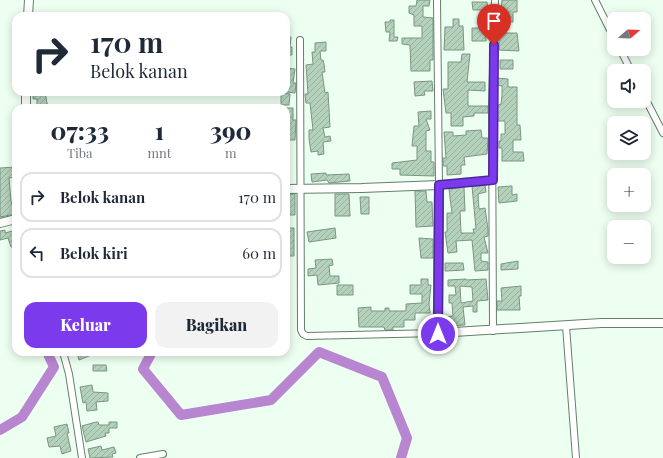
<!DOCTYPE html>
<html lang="id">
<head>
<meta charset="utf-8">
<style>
	body { margin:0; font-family:"Playfair Display",serif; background:#f2f2f3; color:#1f2937; height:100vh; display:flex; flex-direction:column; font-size:15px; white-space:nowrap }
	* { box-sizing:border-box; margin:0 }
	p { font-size:13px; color:#747a83 }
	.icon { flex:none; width:22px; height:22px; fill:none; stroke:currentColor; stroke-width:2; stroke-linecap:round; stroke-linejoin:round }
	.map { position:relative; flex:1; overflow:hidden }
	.drawer { position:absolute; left:12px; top:104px; width:278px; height:252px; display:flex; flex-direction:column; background:#fff; border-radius:12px; box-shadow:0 2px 10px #0003 }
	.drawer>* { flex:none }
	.top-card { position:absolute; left:12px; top:12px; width:278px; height:84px; border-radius:12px; box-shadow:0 2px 10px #0003; background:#fff; color:#1f2937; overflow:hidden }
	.needle { width:26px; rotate:71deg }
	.fabs { position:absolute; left:607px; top:12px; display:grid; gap:8px }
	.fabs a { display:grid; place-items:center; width:44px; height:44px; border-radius:8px; background:#fff; box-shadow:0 2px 10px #0003; font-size:20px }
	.pin { position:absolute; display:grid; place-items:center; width:34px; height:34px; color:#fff; margin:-41px -17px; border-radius:50% 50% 50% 0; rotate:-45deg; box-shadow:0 0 4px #0007 }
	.pin .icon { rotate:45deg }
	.me { position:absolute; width:44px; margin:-22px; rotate:0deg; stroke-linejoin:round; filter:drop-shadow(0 0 3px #0008) }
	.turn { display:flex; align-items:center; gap:14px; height:84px; padding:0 12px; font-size:18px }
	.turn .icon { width:52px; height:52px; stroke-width:2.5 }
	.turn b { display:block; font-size:28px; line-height:34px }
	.eta { display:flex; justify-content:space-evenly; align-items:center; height:68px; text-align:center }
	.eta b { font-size:24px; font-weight:800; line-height:28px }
	.action { display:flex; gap:8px; margin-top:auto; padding:8px 12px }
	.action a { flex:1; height:46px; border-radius:12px; background:#7c3aed; color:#fff; font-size:16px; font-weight:800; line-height:46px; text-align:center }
	.action a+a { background:#f2f2f3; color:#1f2937 }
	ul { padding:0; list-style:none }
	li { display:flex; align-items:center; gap:12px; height:50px; margin:0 8px 6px; padding:0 4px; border:2px solid #e0e1e3; border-radius:12px }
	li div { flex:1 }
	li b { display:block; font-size:15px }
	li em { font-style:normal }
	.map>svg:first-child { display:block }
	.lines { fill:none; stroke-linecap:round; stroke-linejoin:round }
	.river { stroke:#b885d1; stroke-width:10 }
	.building { fill:url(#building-hatch); stroke:#7a9681; fill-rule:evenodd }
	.minor-casing { stroke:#637f6a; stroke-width:8 }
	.tertiary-casing { stroke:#637f6a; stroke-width:10 }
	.minor { stroke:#fff; stroke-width:6 }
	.tertiary { stroke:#fff; stroke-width:8 }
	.route-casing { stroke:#51269a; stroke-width:10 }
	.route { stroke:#7c3aed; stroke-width:7 }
</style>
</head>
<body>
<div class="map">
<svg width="663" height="458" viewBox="0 0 663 458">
	<defs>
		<pattern id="building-hatch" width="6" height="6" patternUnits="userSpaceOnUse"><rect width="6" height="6" fill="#b3d1bb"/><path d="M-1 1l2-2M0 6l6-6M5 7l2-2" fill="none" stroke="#98b29f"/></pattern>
	</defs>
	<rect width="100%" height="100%" fill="#edfff1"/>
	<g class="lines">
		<path class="river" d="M152,352L143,369L181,415L271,400L319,352L382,377L407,438L401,458
			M0,430L22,417L54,367L47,352"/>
	</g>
	<path class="building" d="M417,0H430L429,6H423V17L433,18V60H430V71H411L410,45L402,44V38H422V26H414V15L409,13V6H416Z
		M502,0H517V12H513V22L500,21Z
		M472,2H487L488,10H473Z
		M453,19H459V26H463L464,50H444L445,27H453Z
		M390,20H394V37H398L397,41H389L390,32H386L385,22H390Z
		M472,28H486V41H472Z
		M499,33H517L519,51L499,50Z
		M286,36L291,37L290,47H292V55H286Z
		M326,42V51H320L321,60H323L324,64L325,72H322L325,93L328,92L330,127L323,128L325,137L330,136L331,141L323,142L324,154L318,155V151L311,152L309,139V130H313L310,103H306L305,94H308L306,65L313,64L312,52H315V43Z
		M462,54H470L467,82H485V91L468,90V106H488V113H474V116L463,117V126H451V113H446L443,89H448V62H461Z
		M500,60H513V69H500Z
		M286,68L295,69L293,83H296L295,93L286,92Z
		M497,78L508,79V87H517V125H520L521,140H513V152H523L524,161H502V148H499V141H501V134H505V121H498L496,106L501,104L502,95V86L497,85Z
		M432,81L433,91H424L425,95L415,96L414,82Z
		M33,92H45L48,108H37V99H33Z
		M281,93L290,94L289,105H281Z
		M286,108H293V120H296L295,140H286Z
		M431,111V119H426L430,130L426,131V151H431V162H434V176L400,175V169H392V163L417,160V146H412L414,126H419L418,112Z
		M481,130L482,138H488L487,154L464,157L465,165H461V174L447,175V166H443V158H446L444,132H453V136L466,135V131Z
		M16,167V177L9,178L11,201L15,214L0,217V168Z
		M326,173V175L349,174L350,181L329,183L327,180L312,182L311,174Z
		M485,185L486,192L478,194L479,209L485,208L488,229V236L484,237L488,253H481V261L488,262V270L475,271L472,240L456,241L457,252L448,253L445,232H447V213H452L449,189L464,187L465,211H460L461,233H474L473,229H476L472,186Z
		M512,186V195L517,194V201L499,203L498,187Z
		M415,191H426L427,202H432L433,226L416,227Z
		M286,194H295V215H286Z
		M335,194H349L350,216H335Z
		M360,197H369V214H361Z
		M286,228H294V256H286Z
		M335,228L336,238L309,242L307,232Z
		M5,230V233L16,230V246L11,247L8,238L0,240V231Z
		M419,238L433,239V258H421Z
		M332,259L333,265L329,266L330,276H339V283L318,285L317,275L308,276V269L316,268L315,260Z
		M518,261V269L501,270V264Z
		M445,263H463L464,270L447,271H445Z
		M421,279H428V285H431L429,304L430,313H415V320H404V327H393V330H385L384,327H359L358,308L371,307V311H385V308H389V311H406V304L422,303V294H410V285H421Z
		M466,279V280L486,279L488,300L477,301V312H473V306L463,307L465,325L446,326L445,317L453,316L452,303H449V295H456L455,286H448V280ZM460,286L472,287L473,301L461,303Z
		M337,285H353V295H337Z
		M521,286V296H519L520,310H497V301H502L501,288Z
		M80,352H87L89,356L79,360L77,353Z
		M93,365H106L107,371H93Z
		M92,385L93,392L108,393V401L96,402L97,410L87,411L86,402L83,403L80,387Z
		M96,422H98L99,425H109V422H117V428H109V433H105L106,436L86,442L82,426Z
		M67,424L69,433H67L71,451L62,454L60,446L49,447L47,438L56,436L54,427Z
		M101,446L102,450L114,447L116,453L112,454L113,457L90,458L88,449Z"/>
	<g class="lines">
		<defs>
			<path id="minor" d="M437,0L439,185L493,180
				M595,0L614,38
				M300,40L301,330L303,334L307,336L438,333
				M620,49L631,71
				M644,96L663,133
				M566,326L576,458
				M493,331L492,105L495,0
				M63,352L69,374L82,458
				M140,458L163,454"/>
			<path id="tertiary" d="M28,16L29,0
				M26,108V92
				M286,189L362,188L439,185L438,333L601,323H663
				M0,223L16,219"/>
		</defs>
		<use href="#minor" class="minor-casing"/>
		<use href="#tertiary" class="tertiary-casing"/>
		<use href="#minor" class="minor"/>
		<use href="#tertiary" class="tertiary"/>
	</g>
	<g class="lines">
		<defs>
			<path id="route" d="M438,334L439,185L493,180L494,45"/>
		</defs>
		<use href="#route" class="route-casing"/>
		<use href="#route" class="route"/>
	</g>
</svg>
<div class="fabs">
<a><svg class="needle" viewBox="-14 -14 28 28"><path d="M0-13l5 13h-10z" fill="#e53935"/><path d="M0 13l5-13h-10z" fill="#747a83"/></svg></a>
<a><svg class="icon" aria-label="sound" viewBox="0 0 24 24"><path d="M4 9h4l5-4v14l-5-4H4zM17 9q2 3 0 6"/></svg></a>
<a><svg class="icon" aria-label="layers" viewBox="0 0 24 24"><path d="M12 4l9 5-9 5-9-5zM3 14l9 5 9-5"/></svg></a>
<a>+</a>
<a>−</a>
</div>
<div class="pin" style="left:494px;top:45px;background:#d93025"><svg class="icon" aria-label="arrive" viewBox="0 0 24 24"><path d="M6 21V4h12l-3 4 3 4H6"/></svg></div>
<svg class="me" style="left:438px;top:334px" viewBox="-20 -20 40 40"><circle r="17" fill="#7c3aed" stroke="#fff" stroke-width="3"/><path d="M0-11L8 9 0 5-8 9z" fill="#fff"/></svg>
<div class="top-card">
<div class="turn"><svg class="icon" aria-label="right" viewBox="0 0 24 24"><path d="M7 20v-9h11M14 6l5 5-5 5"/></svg><div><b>170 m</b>Belok kanan</div></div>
</div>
<section class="drawer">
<div class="eta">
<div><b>07:33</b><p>Tiba</p></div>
<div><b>1</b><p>mnt</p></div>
<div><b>390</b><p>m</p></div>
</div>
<ul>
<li><svg class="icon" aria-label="right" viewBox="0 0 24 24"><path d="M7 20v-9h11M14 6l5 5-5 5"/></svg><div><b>Belok kanan</b></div><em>170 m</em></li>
<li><svg class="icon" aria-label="left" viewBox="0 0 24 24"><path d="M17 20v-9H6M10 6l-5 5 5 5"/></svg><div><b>Belok kiri</b></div><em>60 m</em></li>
</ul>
<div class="action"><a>Keluar</a><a>Bagikan</a></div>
</section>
</div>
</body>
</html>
